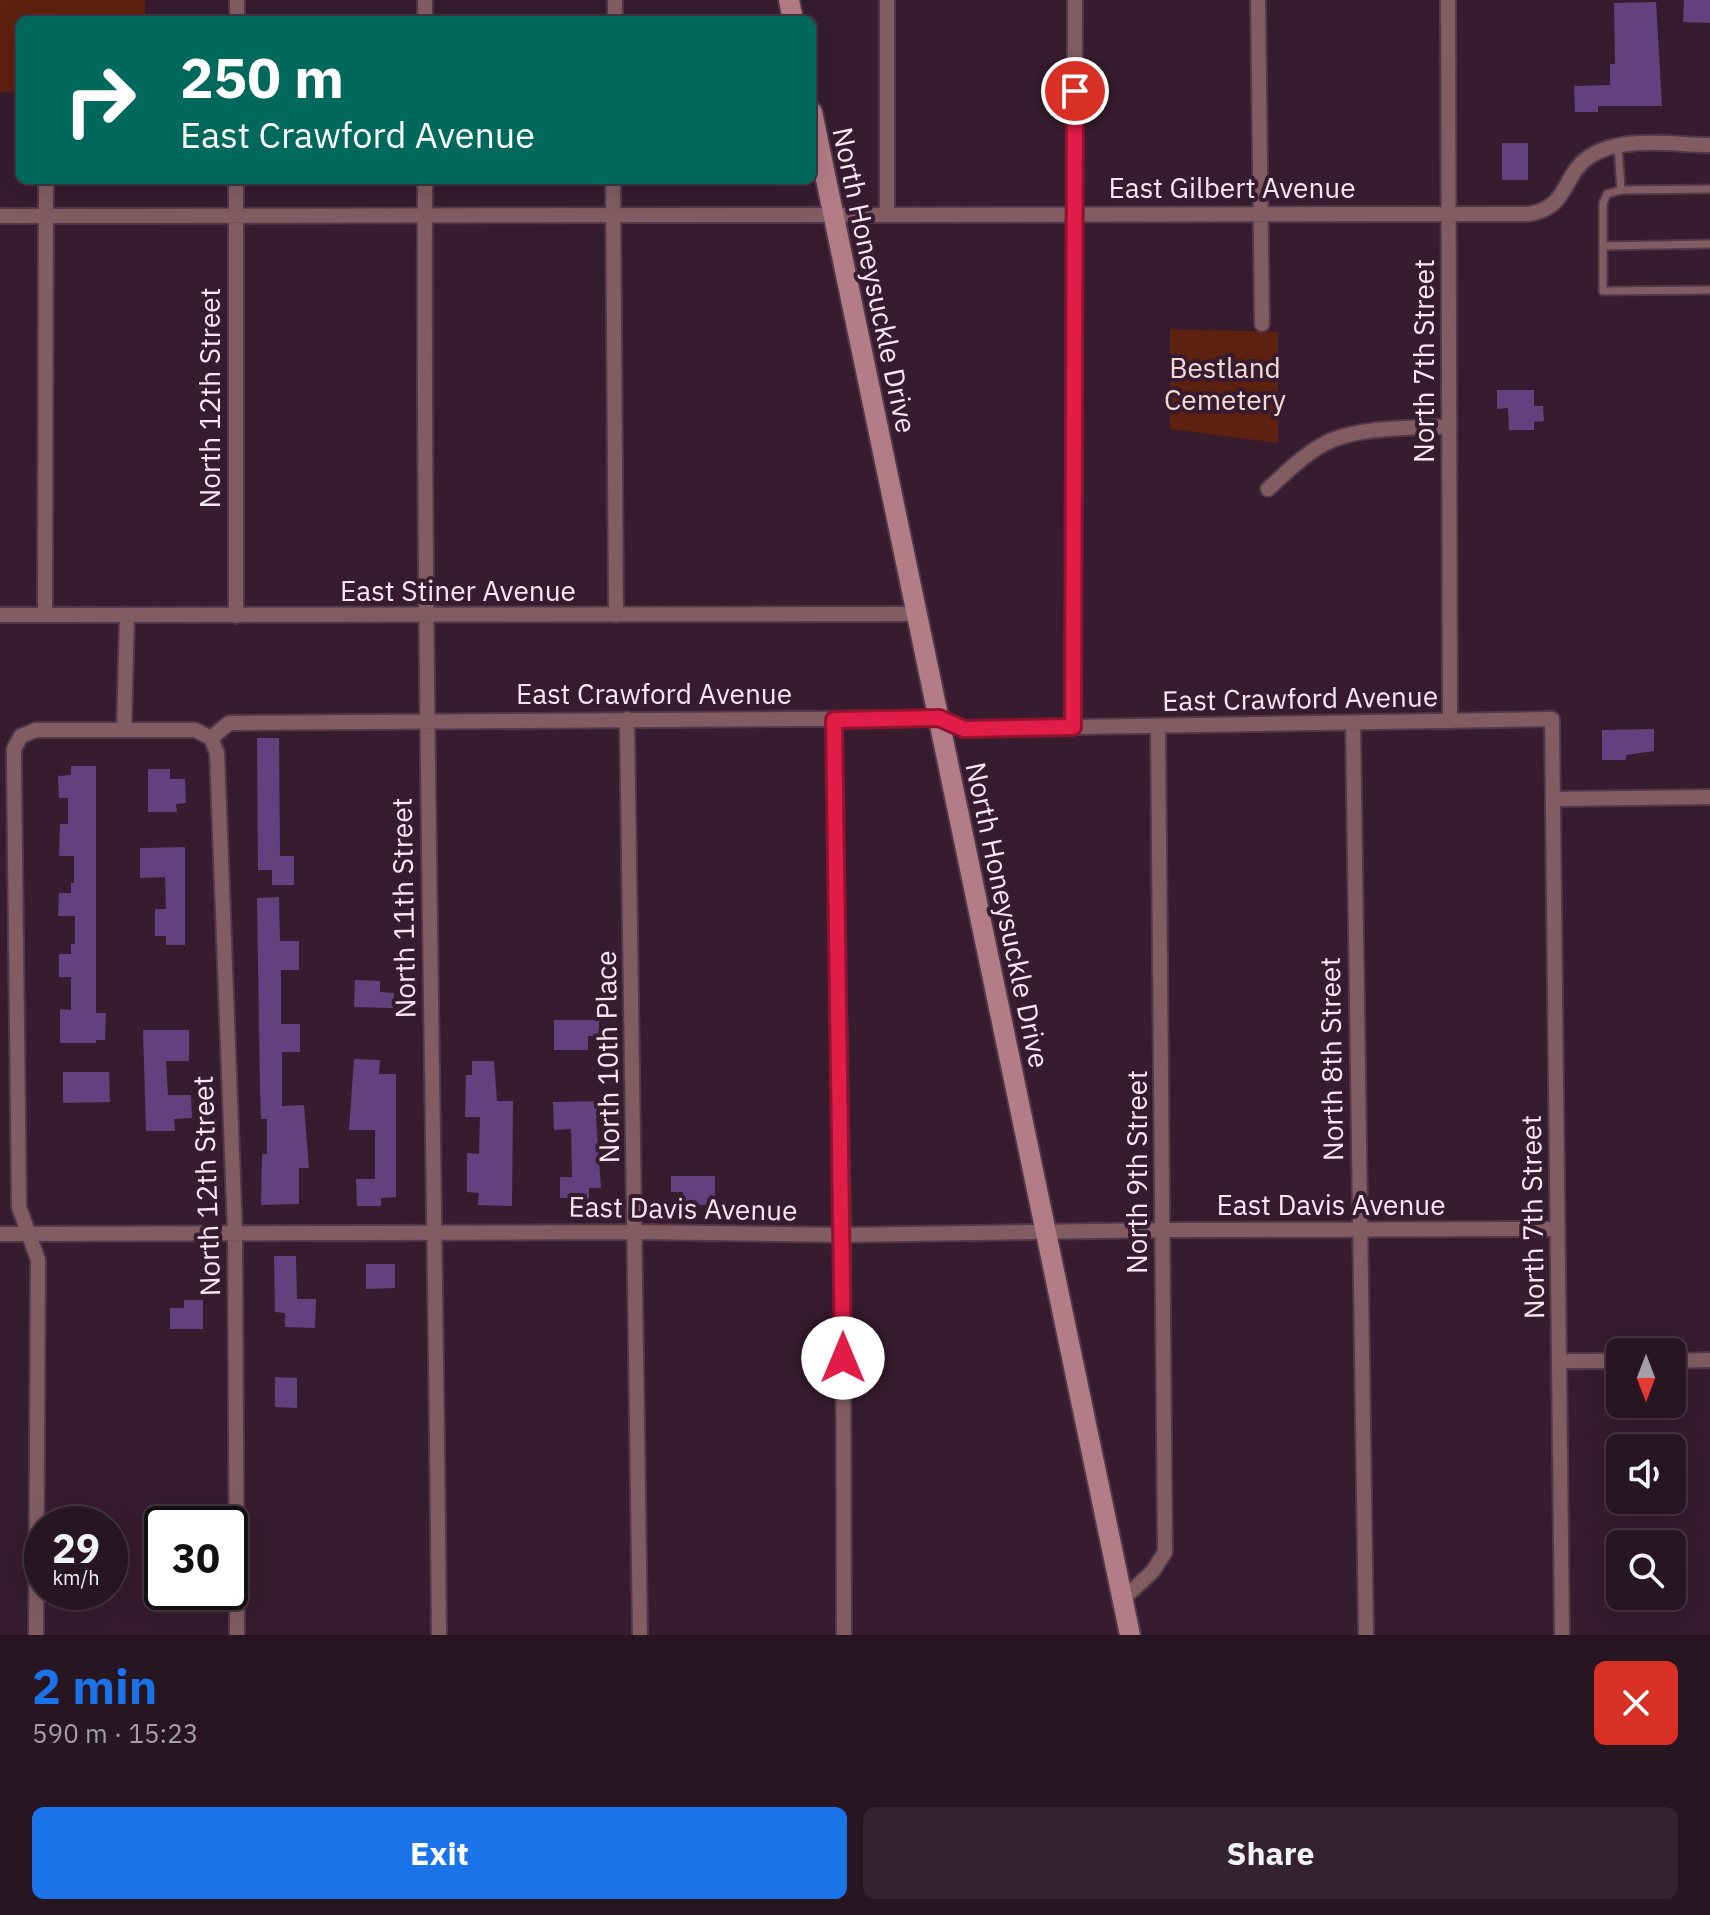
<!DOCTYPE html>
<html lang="en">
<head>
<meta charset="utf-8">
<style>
	body { margin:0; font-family:"IBM Plex Sans",sans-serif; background:#34222f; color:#f1f3f6; height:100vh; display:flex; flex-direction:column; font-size:30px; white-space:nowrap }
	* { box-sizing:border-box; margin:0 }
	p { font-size:26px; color:#a59fa5 }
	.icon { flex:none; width:44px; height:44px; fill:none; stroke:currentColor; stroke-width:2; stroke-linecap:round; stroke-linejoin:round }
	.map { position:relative; height:1635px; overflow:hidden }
	.panel { display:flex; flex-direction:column; background:#281522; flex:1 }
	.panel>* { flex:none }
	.banner { position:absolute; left:16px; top:16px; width:800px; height:168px; border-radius:12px; box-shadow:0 8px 32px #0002,0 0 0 2px #443440; background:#00695c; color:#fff; overflow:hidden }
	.needle { width:52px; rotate:180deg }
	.fabs { position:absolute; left:1606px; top:1338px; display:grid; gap:16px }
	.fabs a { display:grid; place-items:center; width:80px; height:80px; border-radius:12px; background:#281522; box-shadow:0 8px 32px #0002,0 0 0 2px #443440; font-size:40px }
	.speed { position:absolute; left:24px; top:1506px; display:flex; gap:16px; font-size:40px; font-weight:700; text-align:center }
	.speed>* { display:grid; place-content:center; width:104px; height:104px; border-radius:50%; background:#281522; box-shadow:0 8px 32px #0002,0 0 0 2px #443440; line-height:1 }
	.speed small { font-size:20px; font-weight:400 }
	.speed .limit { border:4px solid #111; border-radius:12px; background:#fff; color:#111 }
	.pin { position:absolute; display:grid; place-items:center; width:68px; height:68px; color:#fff; margin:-34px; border:4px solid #fff; border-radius:50%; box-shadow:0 2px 8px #0007 }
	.me { position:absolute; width:88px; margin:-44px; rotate:0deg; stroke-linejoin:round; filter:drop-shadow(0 0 6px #0008) }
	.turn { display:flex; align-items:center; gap:28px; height:168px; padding:0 32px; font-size:36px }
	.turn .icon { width:104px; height:104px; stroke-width:2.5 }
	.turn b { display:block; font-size:56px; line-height:68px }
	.round { display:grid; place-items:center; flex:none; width:84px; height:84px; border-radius:12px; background:#34222f }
	.summary { display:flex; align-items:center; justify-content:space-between; height:136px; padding:0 32px }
	h1 { font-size:48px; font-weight:800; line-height:60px; color:#1a73e8 }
	.primary-button { display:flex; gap:16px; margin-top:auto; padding:16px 32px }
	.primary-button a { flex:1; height:92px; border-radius:12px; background:#1a73e8; color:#fff; font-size:32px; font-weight:800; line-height:92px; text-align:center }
	.primary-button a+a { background:#34222f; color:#f1f3f6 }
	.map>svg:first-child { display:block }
	.green { fill:#5e200f }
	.building { fill:#64417e }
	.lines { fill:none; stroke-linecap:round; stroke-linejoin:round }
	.lane-casing { stroke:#513849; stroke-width:11 }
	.street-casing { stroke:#513849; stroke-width:18 }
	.secondary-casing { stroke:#513849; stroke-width:24 }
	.lane { stroke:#815d63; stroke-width:7 }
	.street { stroke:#815d63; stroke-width:14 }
	.secondary { stroke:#b47c86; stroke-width:20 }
	.route-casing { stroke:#92132f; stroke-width:20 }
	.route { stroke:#e11d48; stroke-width:14 }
	.labels { text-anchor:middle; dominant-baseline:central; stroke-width:8; stroke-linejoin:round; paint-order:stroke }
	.street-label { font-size:28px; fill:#f9e7f2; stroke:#361c2e }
	.park-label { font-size:28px; fill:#f2dcd5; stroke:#361c2e }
</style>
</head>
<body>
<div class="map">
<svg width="1710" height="1635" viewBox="0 0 1710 1635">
	<rect width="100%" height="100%" fill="#361c2e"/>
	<path class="green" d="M0,0H145V20H20V93L0,92Z
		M1170,329L1278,332V443L1170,429Z"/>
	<path class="building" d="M1684,0H1710V23L1683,22Z
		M1656,2L1662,106H1598V112H1575L1574,86L1610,85V64H1615L1614,3Z
		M1502,143H1528V180H1502Z
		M1497,390H1534V406H1543L1544,421L1534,422V430H1509L1508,408L1497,409Z
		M1654,729V751L1626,755V760H1602V730Z
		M257,738H279L280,856H294V885H272V870H258Z
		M71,766H96V1013H106L105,1040H96V1043H60V1009L71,1010V977H59V954H71V944H75V916H58L59,893H71V883H74V856H59L60,824H68V798H59L58,776L71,775Z
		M148,769H170V779H185L186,803L176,804L177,812H148Z
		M185,847V945H166V936H155V909H166L165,877L140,878V848Z
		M279,897L280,941H299V970H281V1024H300V1052H282V1106L304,1105L309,1168H299V1204L261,1205L262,1154H267V1119H261L260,1090L257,898Z
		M355,980L380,981V992L394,993L393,1008L354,1007Z
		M554,1020H599V1036H588V1050H554Z
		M143,1030H189V1061H166L168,1095H191L192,1118L174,1119L175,1131H146Z
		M354,1059L380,1060L379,1074H396V1197L381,1198V1206H357L356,1179H375V1130H349Z
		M472,1061H494L497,1101H513L512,1206L478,1205L479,1193L467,1192V1153L479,1154L480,1117H465L466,1075H472Z
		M63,1072H109L110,1102L63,1103Z
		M601,1101V1118H596L601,1188H589V1204H567V1198H560V1177H572L571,1129L554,1130L553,1102Z
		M671,1176H715V1205H683V1192H671Z
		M274,1256H296L297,1299H316L315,1328L285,1327V1313L275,1312Z
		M366,1264H395V1288L366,1289Z
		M184,1300H203V1329H170V1308H184Z
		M275,1377L297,1378V1408L275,1407Z"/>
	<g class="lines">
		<defs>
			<path id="lane" d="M1618,145L1621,190L1607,194L1603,203V291L1710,290
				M1621,190L1710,189
				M1603,246L1710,244"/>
			<path id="street" d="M887,0V213
				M1258,0L1262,324
				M1448,0L1450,721
				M237,20V0
				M425,20V0
				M615,20V0
				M236,180V616
				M425,180C423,665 435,1150 439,1635
				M613,180L616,615
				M0,216L1529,214C1570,207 1561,176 1589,157C1620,135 1673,145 1710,145
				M1268,489C1288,471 1307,451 1332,440C1368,426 1411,429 1449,426
				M0,615L915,614
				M45,615L46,180
				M627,719L640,1635
				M834,720L843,1235L844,1635
				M1353,723L1366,1635
				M1073,727L1075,0
				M124,730L127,616
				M211,738L217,753L235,1233L237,1635
				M1554,799L1710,797
				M0,1234L637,1232L843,1235L1162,1230L1558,1229
				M1559,1361H1620
				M1672,1361L1710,1360
				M1122,1600L1153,1571L1165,1552L1158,726
				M36,1635L38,1260L19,1207L14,765V749L21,736L36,730H195L211,738L229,723L939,718L964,729L1552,719L1562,1635"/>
			<path id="secondary" d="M789,0L793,20
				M812,112L1130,1635"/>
		</defs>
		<use href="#lane" class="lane-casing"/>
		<use href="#street" class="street-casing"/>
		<use href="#secondary" class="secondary-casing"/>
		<use href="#lane" class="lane"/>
		<use href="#street" class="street"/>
		<use href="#secondary" class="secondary"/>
	</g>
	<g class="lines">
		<defs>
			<path id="route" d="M843,1358L834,720L939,718L964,729L1073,727L1075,91"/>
		</defs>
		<use href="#route" class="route-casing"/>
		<use href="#route" class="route"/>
	</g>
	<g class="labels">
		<g class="street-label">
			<text x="1232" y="187">East Gilbert Avenue</text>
			<text transform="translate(875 280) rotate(78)">North Honeysuckle Drive</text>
			<text transform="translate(1423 361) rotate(-90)">North 7th Street</text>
			<text transform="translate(209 398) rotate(-90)">North 12th Street</text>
			<text x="458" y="590">East Stiner Avenue</text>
			<text x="654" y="693">East Crawford Avenue</text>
			<text transform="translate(1300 698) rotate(-1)">East Crawford Avenue</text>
			<text transform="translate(403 908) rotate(-91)">North 11th Street</text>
			<text transform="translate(1008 915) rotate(78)">North Honeysuckle Drive</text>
			<text transform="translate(607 1057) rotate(-91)">North 10th Place</text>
			<text transform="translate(1331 1059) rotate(-91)">North 8th Street</text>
			<text transform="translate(1136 1172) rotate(-90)">North 9th Street</text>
			<text transform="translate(206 1186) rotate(-92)">North 12th Street</text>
			<text x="1331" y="1204">East Davis Avenue</text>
			<text transform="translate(683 1208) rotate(1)">East Davis Avenue</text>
			<text transform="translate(1532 1217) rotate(-91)">North 7th Street</text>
		</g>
		<g class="park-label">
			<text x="1225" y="367">Bestland<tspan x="1225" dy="32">Cemetery</tspan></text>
		</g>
	</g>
</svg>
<div class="fabs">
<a><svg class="needle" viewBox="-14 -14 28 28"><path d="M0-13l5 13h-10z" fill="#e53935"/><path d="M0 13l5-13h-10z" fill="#a59fa5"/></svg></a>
<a><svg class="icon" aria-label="sound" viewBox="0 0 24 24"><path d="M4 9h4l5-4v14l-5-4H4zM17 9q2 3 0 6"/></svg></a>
<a><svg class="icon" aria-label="search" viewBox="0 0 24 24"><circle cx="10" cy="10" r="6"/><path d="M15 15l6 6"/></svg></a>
</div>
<div class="speed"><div>29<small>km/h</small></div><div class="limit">30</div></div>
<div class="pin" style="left:1075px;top:91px;background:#d93025"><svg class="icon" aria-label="arrive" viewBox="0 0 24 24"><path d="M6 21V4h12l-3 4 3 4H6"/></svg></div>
<svg class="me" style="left:843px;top:1358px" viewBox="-20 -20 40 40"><circle r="19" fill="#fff"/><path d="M0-13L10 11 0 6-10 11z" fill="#e11d48"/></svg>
<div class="banner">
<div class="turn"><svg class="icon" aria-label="right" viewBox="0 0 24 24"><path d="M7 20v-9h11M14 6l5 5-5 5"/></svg><div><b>250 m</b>East Crawford Avenue</div></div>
</div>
</div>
<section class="panel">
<div class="summary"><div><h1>2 min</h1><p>590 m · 15:23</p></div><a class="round" style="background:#d93025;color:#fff"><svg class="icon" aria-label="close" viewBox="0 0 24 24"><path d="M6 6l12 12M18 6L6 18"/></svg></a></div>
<div class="primary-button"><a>Exit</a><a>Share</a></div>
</section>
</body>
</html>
